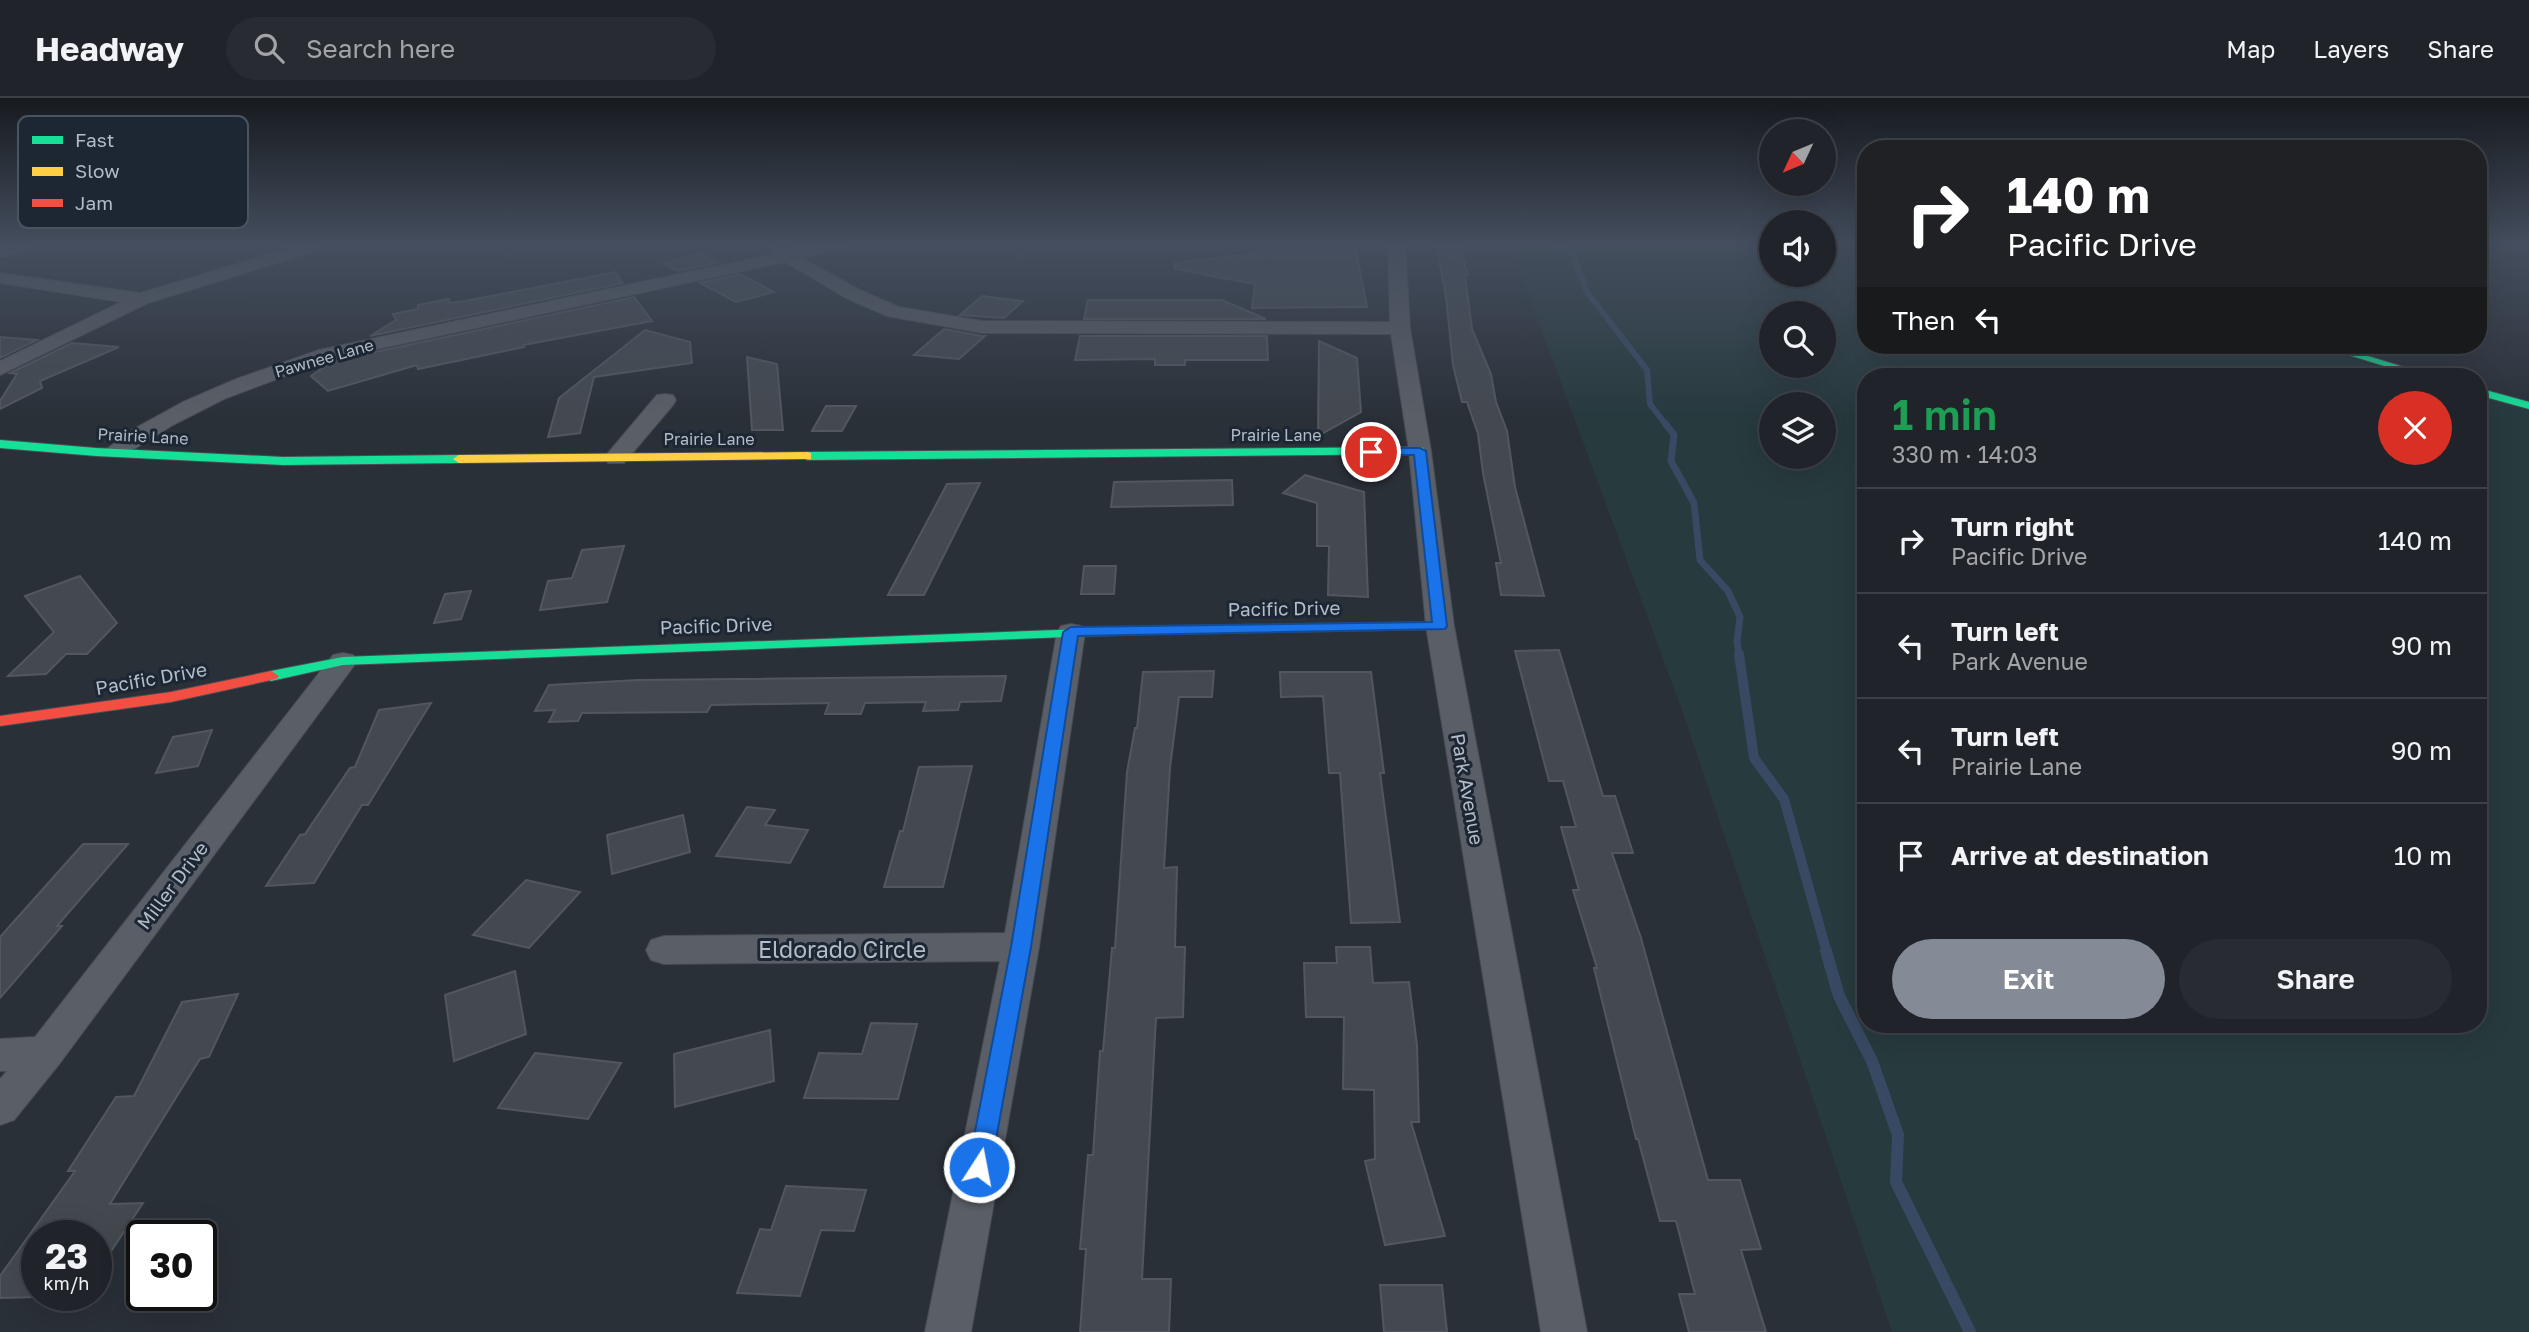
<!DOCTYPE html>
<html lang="en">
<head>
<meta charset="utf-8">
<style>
	body { margin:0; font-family:"Golos Text",sans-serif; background:#282c32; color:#f1f3f6; height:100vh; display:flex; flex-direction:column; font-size:26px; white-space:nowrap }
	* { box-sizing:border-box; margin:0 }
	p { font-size:23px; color:#a2a4a8 }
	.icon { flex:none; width:38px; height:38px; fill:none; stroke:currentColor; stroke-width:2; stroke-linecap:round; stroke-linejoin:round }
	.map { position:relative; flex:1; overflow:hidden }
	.sheet { position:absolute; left:1857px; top:270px; width:630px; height:665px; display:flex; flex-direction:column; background:#20242a; border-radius:28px; box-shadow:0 7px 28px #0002,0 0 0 2px #3d4147 }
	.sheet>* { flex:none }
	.top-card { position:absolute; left:1857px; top:42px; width:630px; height:214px; border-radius:28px; box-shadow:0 7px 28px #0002,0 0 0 2px #3d4147; background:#202124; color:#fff; overflow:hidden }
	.needle { width:46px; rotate:226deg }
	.buttons { position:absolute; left:1759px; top:21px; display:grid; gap:14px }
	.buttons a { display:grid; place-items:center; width:77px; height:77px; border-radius:50%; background:#20242a; box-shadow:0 7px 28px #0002,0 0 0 2px #3d4147; font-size:35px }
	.speed { position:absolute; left:21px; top:1122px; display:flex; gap:14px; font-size:35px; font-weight:700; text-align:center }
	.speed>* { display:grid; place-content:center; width:91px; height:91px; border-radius:50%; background:#20242a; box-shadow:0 7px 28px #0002,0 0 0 2px #3d4147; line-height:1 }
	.speed small { font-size:18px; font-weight:400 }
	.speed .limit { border:4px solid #111; border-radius:10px; background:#fff; color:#111 }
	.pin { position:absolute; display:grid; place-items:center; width:60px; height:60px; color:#fff; margin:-30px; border:4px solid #fff; border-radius:50%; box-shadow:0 2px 7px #0007 }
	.me { position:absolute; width:77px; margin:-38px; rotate:11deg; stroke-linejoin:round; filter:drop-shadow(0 0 5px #0008) }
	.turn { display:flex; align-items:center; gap:24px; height:147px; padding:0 35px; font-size:32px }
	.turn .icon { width:91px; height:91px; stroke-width:2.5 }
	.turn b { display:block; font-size:49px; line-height:60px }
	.then { display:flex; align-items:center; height:66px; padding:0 35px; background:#0003; gap:14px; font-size:26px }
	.round { display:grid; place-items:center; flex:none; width:74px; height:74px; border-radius:37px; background:#282c32 }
	.headline { display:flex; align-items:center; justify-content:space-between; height:119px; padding:0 35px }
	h1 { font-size:42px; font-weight:600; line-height:52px; color:#1e9e55 }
	.primary-button { display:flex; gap:14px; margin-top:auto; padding:14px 35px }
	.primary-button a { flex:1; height:80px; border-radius:42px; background:#848b96; color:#fff; font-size:28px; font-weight:600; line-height:80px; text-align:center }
	.primary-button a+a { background:#282c32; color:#f1f3f6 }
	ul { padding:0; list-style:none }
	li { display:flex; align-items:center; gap:21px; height:105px; padding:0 35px; border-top:2px solid #3d4147 }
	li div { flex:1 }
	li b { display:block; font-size:26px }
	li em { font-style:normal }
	header { display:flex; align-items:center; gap:42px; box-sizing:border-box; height:98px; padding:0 35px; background:#20242a; border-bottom:2px solid #3d4147 }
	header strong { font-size:33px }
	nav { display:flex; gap:38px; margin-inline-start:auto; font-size:24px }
	.search { width:490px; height:63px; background:#282c32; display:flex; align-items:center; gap:18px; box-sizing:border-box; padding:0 24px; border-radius:38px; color:#a2a4a8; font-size:26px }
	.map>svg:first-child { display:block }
	.green { fill:#273a3e; fill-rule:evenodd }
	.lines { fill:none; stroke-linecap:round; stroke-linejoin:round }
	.stream-far3 { stroke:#384963; stroke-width:6 }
	.stream-far2 { stroke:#384963; stroke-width:7 }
	.stream-far1 { stroke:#384963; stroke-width:10 }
	.stream { stroke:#384963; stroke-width:12 }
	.building { fill:#444950; stroke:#52575f; stroke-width:2 }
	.street-casing { stroke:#484c53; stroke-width:2 }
	.fast-casing { stroke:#484c53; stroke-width:2 }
	.slow-casing { stroke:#484c53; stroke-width:2 }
	.jam-casing { stroke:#484c53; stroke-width:2 }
	.street { fill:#5a5e66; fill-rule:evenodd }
	.fast { fill:#16e098; fill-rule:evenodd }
	.slow { fill:#ffcf43; fill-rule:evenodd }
	.jam { fill:#f24e42; fill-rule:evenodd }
	.route { fill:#1a73e8; stroke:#114b97; stroke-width:2 }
	.labels { text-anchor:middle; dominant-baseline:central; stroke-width:6; stroke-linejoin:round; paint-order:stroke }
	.far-street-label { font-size:16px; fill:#b4bcc9; stroke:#1d2633 }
	.street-label { font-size:19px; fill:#b4bcc9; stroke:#1d2633 }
	.near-street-label { font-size:23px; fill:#b4bcc9; stroke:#1d2633 }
	.key { fill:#1d2633; stroke:#4a5360; stroke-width:2 }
	.key-label { font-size:19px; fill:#b4bcc9 }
</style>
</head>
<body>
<header>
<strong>Headway</strong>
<div class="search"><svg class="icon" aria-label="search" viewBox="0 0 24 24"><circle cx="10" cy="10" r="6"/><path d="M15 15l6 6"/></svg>Search here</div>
<nav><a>Map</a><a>Layers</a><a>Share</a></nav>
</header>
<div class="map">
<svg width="2529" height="1234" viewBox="0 0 2529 1234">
	<rect width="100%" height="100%" fill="#2a3038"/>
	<path class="green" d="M1510,146H1771V177H1824V146H1865L1866,247H2304L2412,278H1866V926H2478V297L2529,312V1234H1892L1682,612ZM1771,215H1824V268H1771ZM1771,306H1824V359H1771Z"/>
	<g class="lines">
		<path class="stream-far3" d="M1558,146L1573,156L1587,194L1647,272L1650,306L1666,327"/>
		<path class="stream-far2" d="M1665,325L1674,337L1671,363L1694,405L1700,462L1728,493L1740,519L1737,543L1739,558"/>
		<path class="stream-far1" d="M1739,556L1754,660L1784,701L1827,855"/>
		<path class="stream" d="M1826,853L1839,898L1872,963L1898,1037L1896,1084L1970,1234"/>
	</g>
	<path class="building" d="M1436,146H1458L1462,157L1468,177H1465L1472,231L1491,276L1496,304L1507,333L1515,389L1544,498L1501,497L1496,465H1501L1483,375L1478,336L1467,304H1462L1453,267L1446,199Z
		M1356,152L1367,209L1252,210L1255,186L1175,171V165L1265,154Z
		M700,155L718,165L678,173L663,166Z
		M615,174L623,185L370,238L396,222L393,216L418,211V207L449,201L450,205L465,203Z
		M740,176L774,194L736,204L700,185Z
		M982,198L1023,203L1004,220L960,217Z
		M634,199L652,223L523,247L524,249L418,271L417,267L328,293L311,278L333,263Z
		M1088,202H1222L1266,221H1084Z
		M944,231L982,238H985L959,261L914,257Z
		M645,232L690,244L692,265L594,279L580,335L548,339L559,300Z
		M1080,238H1267L1268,262H1185V267H1155V261L1075,262Z
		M0,239L37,242L0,260Z
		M1319,243L1357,260L1361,314L1318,338Z
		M72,245L119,249L40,283L42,290L0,311V303L17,276L10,275Z
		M747,259L777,266L783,332H752Z
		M826,308H856L842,333H812Z
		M1305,377L1364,394L1368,499L1328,497L1329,448H1317V405L1283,395Z
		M1232,382L1233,407L1111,409L1114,384Z
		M980,385L924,497H888L947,386Z
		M624,448L607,504L540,512L548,483L572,480L582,452Z
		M1084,468H1116L1114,496H1081Z
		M80,478L117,525L87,556H66L46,576L8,578L54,534L25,498Z
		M471,493L461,521L434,525L445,496Z
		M1559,552L1603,698H1615L1633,755H1612L1641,840L1708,1082H1740L1761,1151L1741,1152L1766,1234H1689L1679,1196H1695L1676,1123H1660L1638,1041H1636L1594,870H1597L1573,792H1579L1561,729H1576L1563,683H1549L1515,553Z
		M1214,573L1212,599H1179L1170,670L1164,770L1177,769L1175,849H1185L1183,919L1156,920L1142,1181H1171L1169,1234H1080L1086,1151H1080L1088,1057H1093L1100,953H1103L1112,850H1115L1127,674L1135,630H1137L1143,574Z
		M1280,574H1371L1384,675H1380L1400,824L1351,825L1340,675H1329L1323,598L1281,599Z
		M1006,578L1001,603L960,604L958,612L923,613L926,604L865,605L861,616H825L829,605L711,607L707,614L582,615L578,623L549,624L555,612L535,613L549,587L638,582Z
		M431,605L368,707H362L314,785L266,788L300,737L305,736L350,670L355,669L379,612Z
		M212,632L198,668L156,675L173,639Z
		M972,668L943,789H884L900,733H903L919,669Z
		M747,709L775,712L765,727L808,732L790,765L716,758Z
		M683,717L690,754L612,776L607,737Z
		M83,746H128L57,828H62L0,900V839Z
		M526,782L580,794L529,850L473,837Z
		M1336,849H1370L1373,885L1409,884L1417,947L1419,1024H1411L1445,1138L1385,1147L1365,1063L1375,1061L1374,992L1343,991L1344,919H1306L1304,865H1337Z
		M515,873L526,936L454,963L445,897Z
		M238,896L209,959L200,961L110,1106L143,1105L96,1176V1138H37V1199L0,1200V1178L75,1073H68L116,999L134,998L182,904Z
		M871,925L917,926L898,1001L804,1000L819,955L862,956Z
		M770,932L774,983L675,1009L674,956Z
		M535,955L621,965L588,1021L498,1010Z
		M786,1088L866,1092L854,1133L821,1132L800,1198L737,1195L760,1131L771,1132Z
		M1380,1187H1442L1447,1234H1384Z"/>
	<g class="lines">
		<defs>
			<path id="street" d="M12,146H37L34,150L0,160V149Z
				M303,146H329L326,150L148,205L0,277V263L121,204L0,185V175L140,195Z
				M816,146H843L841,150L802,160L860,192L899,209L982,223L1390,224L1388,146H1405L1410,230L1431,353L1454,528L1587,1234H1541L1426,528L1409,353L1391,236L982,235L887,218L846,200L785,164L331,261L224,301L173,327L123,358H107L104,353L132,332L183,304L236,281L319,252L773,156L774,150L780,149L790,152Z
				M665,296L673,297L676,302L673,307L624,365H608L605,360L608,355L657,297Z
				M1071,526L1081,528L1085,534L1039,849L971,1234H925L1000,863L664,866L651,862L646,852L651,842L664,838L1005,835L1057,534L1061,528Z
				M343,555L353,557L357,563L353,569L60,965L14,1022L0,1027V981L7,973H0V941L35,939L333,557Z"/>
			<path id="fast" d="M2316,247H2332L2433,278H2417Z
				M2478,290L2529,304V311L2478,297Z
				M0,342L96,350L283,359L459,357L465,361L459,365L283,367L96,358L0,350Z
				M1420,349L1424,350V356L807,362L801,358L807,354Z
				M1165,528L1172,532L1170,535L343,567L271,583L263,578L271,573L343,559Z"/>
			<path id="slow" d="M807,354L811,355V361L459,365L453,361L459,357Z
				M1440,524L1447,528L1445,531L1165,536L1158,532L1165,528Z"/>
			<path id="jam" d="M271,573L279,578L276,581L171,604L0,628V618L171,594Z"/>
		</defs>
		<use href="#street" class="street-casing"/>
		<use href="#fast" class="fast-casing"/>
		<use href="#slow" class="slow-casing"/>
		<use href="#jam" class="jam-casing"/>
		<use href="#street" class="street"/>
		<use href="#fast" class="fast"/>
		<use href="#slow" class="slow"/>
		<use href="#jam" class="jam"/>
	</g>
	<linearGradient id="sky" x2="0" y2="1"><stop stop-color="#171a1f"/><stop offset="0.46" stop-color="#444e5e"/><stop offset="1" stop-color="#444e5e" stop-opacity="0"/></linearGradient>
	<rect width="2529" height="318" fill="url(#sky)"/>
	<path class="route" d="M1420,350L1426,353L1447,528L1445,531L1078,538L1031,849L991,1069L987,1076L979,1079L972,1076L968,1069L1011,849L1063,534L1071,529L1432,524L1414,357H1371L1365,354L1371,350Z"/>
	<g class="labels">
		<g class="far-street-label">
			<text transform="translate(324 260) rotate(-16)">Pawnee Lane</text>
			<text x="1276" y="337">Prairie Lane</text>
			<text transform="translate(143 338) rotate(3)">Prairie Lane</text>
			<text x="709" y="341">Prairie Lane</text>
		</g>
		<g class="street-label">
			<text transform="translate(1284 510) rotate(-1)">Pacific Drive</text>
			<text transform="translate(716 527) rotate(-2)">Pacific Drive</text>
			<text transform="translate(151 580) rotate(-10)">Pacific Drive</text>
			<text transform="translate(1468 691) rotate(80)">Park Avenue</text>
			<text transform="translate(172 787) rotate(-53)">Miller Drive</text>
		</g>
		<g class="near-street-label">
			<text x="842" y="851">Eldorado Circle</text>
		</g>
	</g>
	<rect x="18" y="18" width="230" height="112" rx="10" class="key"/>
	<rect x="32" y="38" width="31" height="8" fill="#16e098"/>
	<rect x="32" y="69" width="31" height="9" fill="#ffcf43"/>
	<rect x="32" y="101" width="31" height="8" fill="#f24e42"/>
	<g class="key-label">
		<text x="75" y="49">Fast</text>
		<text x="75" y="80">Slow</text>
		<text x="75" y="112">Jam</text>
	</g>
</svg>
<div class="buttons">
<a><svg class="needle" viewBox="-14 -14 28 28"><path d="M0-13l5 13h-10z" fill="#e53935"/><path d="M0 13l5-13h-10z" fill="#a2a4a8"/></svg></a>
<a><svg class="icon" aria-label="sound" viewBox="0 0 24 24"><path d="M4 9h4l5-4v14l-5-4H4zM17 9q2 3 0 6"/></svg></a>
<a><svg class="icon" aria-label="search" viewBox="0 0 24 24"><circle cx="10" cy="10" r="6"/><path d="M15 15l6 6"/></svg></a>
<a><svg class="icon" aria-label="layers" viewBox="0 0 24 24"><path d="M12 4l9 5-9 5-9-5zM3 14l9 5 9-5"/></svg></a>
</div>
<div class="speed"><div>23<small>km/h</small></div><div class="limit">30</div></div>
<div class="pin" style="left:1371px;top:354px;background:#d93025"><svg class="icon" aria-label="arrive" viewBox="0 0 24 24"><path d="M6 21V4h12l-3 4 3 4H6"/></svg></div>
<svg class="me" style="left:979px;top:1069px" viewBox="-20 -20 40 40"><circle r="17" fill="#1a73e8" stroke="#fff" stroke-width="3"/><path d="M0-11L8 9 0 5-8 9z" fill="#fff"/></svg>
<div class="top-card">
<div class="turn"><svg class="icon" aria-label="right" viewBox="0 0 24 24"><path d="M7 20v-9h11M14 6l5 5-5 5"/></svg><div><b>140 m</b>Pacific Drive</div></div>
<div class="then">Then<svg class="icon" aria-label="left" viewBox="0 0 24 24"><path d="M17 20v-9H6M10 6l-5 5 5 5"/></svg></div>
</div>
<section class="sheet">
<div class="headline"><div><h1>1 min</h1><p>330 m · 14:03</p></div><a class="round" style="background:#d93025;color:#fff"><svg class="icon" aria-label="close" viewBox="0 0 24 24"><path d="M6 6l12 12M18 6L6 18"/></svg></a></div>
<ul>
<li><svg class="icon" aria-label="right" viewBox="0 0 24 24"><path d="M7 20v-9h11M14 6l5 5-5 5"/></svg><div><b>Turn right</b><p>Pacific Drive</p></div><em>140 m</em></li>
<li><svg class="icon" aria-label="left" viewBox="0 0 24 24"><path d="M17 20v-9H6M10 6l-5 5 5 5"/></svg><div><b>Turn left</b><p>Park Avenue</p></div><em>90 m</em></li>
<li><svg class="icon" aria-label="left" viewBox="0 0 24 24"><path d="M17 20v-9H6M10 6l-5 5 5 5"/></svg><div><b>Turn left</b><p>Prairie Lane</p></div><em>90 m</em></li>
<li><svg class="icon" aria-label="arrive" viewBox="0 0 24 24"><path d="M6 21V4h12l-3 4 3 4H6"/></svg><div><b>Arrive at destination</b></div><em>10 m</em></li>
</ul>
<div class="primary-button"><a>Exit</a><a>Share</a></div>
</section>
</div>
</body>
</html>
